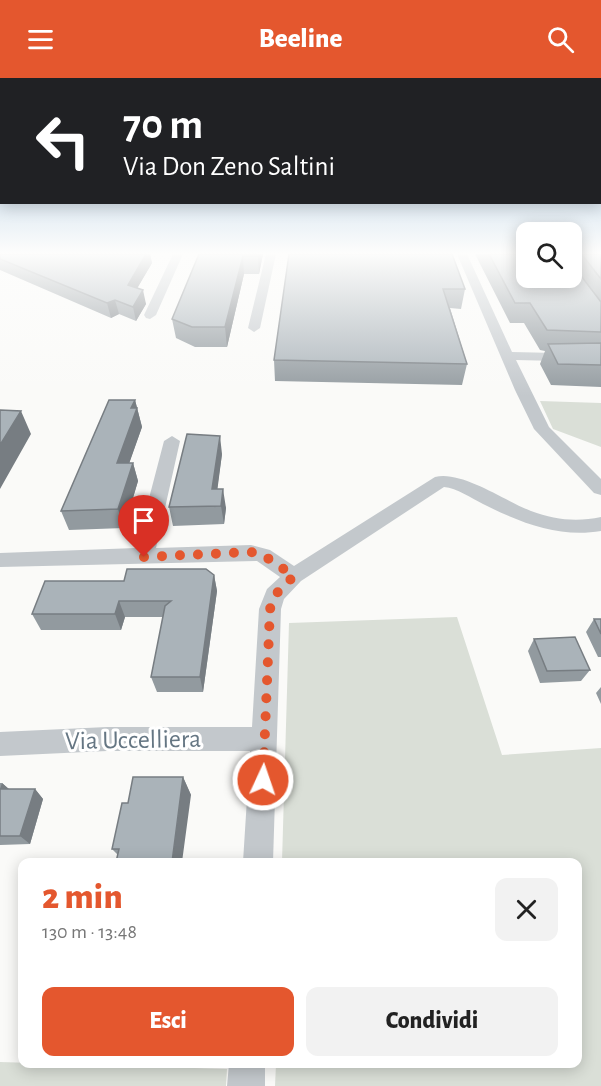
<!DOCTYPE html>
<html lang="it">
<head>
<meta charset="utf-8">
<style>
	body { margin:0; font-family:"Alegreya Sans",sans-serif; background:#f2f2f2; color:#222; height:100vh; display:flex; flex-direction:column; font-size:22px; white-space:nowrap }
	* { box-sizing:border-box; margin:0 }
	p { font-size:20px; color:#767676 }
	.icon { flex:none; width:33px; height:33px; fill:none; stroke:currentColor; stroke-width:2; stroke-linecap:round; stroke-linejoin:round }
	.map { position:relative; flex:1; overflow:hidden }
	.sheet { position:absolute; left:18px; top:780px; width:564px; height:210px; display:flex; flex-direction:column; background:#fff; border-radius:12px; box-shadow:0 3px 15px #0003 }
	.sheet>* { flex:none }
	.hud { position:absolute; left:0px; top:0px; width:602px; height:126px; box-shadow:0 3px 15px #0003; background:#202124; color:#fff; overflow:hidden }
	.fabs { position:absolute; left:516px; top:144px; display:grid; gap:12px }
	.fabs a { display:grid; place-items:center; width:66px; height:66px; border-radius:12px; background:#fff; box-shadow:0 3px 15px #0003; font-size:30px }
	.pin { position:absolute; display:grid; place-items:center; width:51px; height:51px; color:#fff; margin:-62px -26px; border-radius:50% 50% 50% 0; rotate:-45deg; box-shadow:0 0 6px #0007 }
	.pin .icon { rotate:45deg }
	.me { position:absolute; width:66px; margin:-33px; rotate:3deg; stroke-linejoin:round; filter:drop-shadow(0 0 4px #0008) }
	.turn { display:flex; align-items:center; gap:21px; height:126px; padding:0 24px; font-size:27px }
	.turn .icon { width:78px; height:78px; stroke-width:2.5 }
	.turn b { display:block; font-size:42px; line-height:51px }
	.round { display:grid; place-items:center; flex:none; width:63px; height:63px; border-radius:12px; background:#f2f2f2 }
	.summary { display:flex; align-items:center; justify-content:space-between; height:102px; padding:0 24px }
	h1 { font-size:36px; font-weight:800; line-height:45px; color:#e4572e }
	.primary-button { display:flex; gap:12px; margin-top:auto; padding:12px 24px }
	.primary-button a { flex:1; height:69px; border-radius:12px; background:#e4572e; color:#fff; font-size:24px; font-weight:800; line-height:69px; text-align:center }
	.primary-button a+a { background:#f2f2f2; color:#222 }
	header { display:flex; justify-content:space-between; align-items:center; height:78px; padding:0 24px; background:#e4572e; color:#fff; font-size:27px; font-weight:800 }
	.map>svg:first-child { display:block }
	.green { fill:#dadfd7 }
	.lines { fill:none; stroke-linecap:round; stroke-linejoin:round }
	.minor { fill:#c3c8cc; fill-rule:evenodd }
	.wall { fill:#929a9f }
	.shaded-wall { fill:#777d82 }
	.building { fill:#aab3b9; stroke:#777d82; stroke-width:1.5 }
	.route { stroke:#e4572e; stroke-width:10; stroke-dasharray:0 18 }
	.labels { text-anchor:middle; dominant-baseline:central; stroke-width:6; stroke-linejoin:round; paint-order:stroke }
	.near-street-label { font-size:26px; fill:#657683; stroke:#fff }
</style>
</head>
<body>
<header><svg class="icon" aria-label="menu" viewBox="0 0 24 24"><path d="M4 6h16M4 12h16M4 18h16"/></svg>Beeline<svg class="icon" aria-label="search" viewBox="0 0 24 24"><circle cx="10" cy="10" r="6"/><path d="M15 15l6 6"/></svg></header>
<div class="map">
<svg width="601" height="1008" viewBox="0 0 601 1008">
	<rect width="100%" height="100%" fill="#fafaf8"/>
	<path class="green" d="M540,323L601,325V369L553,351Z
		M457,539L502,677L601,670V1008H275L276,986H578V784H282L289,545Z
		M0,984L227,991L226,1008H0Z"/>
	<g class="lines">
		<path class="minor" d="M173,176H183L156,237L150,241L146,240L144,237Z
			M266,176H276L260,250L254,254L248,250Z
			M457,176H467L512,274L601,276V284L516,282L549,349L601,401V417L594,415L534,351L515,312Z
			M172,358L180,363L156,470L251,467L270,472L294,488L435,399C461,392 505,423 531,433C555,442 577,444 601,439V453C559,460 521,445 483,426C471,420 457,410 444,409L301,503L284,521L281,531L273,784H243L250,673H107L0,678V654L107,649H252L259,531L267,511L280,499L257,483L0,489V475L136,470L164,363Z
			M229,986H265V1008H227Z"/>
	</g>
	<path class="wall" d="M0,176H150L152,185L137,210L146,226L136,243L119,236L111,240L0,192Z
		M199,176H263L259,196H244L227,269H195L176,260L172,241Z
		M289,176L465,211L461,231L450,230L467,286L462,307L275,303L274,282Z
		M475,176H601V309L551,307L540,286L545,273L540,272L524,245H510Z
		M135,322L142,349L129,385H133L138,403L124,450L69,452L61,433Z
		M222,376L217,411L226,430L224,446L173,448L169,429Z
		M214,497L217,513L203,614H157L151,599L163,539H125L121,552H41L32,536L124,503Z
		M594,541H601V579H598L586,554Z
		M534,561L590,592L581,603L540,605L528,573Z
		M601,609V626L596,615Z
		M183,699L191,717L118,777L112,771L128,725Z
		M0,705H2L9,711H35L43,721L30,766L0,767Z"/>
	<path class="shaded-wall" d="M141,176H150L152,185L131,221L128,207Z
		M258,176H263L259,196L258,178Z
		M579,177L573,195H572V179Z
		M243,178L244,196L227,269L225,249Z
		M143,212L146,226L136,243L133,229Z
		M115,222L119,236L111,240L107,225Z
		M135,322L142,349L123,403L117,385L131,330Z
		M21,333L31,356L0,411V367Z
		M220,358L222,376L215,430L212,411Z
		M133,385L138,403L124,450L118,431Z
		M223,411L226,430L224,446L221,428Z
		M214,497L217,513L203,614L200,599Z
		M119,523L125,539L121,552L115,536Z
		M183,699L191,717L182,784H172Z
		M2,705L12,714L0,711Z
		M35,711L43,721L30,766L20,758Z"/>
	<path class="building" d="M0,176H146L128,207L143,212L133,229L115,222L107,225L0,181Z
		M199,176H258V178H243L225,249H192L172,241Z
		M289,176H452L465,211H443L467,286L274,282Z
		M489,176H526V200H572V186L601,224V254L547,252L530,225H515Z
		M572,176H601V201L583,178L579,177L572,179Z
		M601,265V287L558,286L548,266Z
		M109,322H135L131,330H137L117,385H133L118,431L61,433Z
		M0,332L21,333L0,367Z
		M187,356L220,358L212,411H223L221,428L169,429Z
		M127,491H206L214,497L200,599H151L165,528L171,523H119L115,536H32L45,503H124Z
		M594,541H601V556Z
		M575,559L590,592L547,593L534,561Z
		M133,699H183L172,784H116L119,771H112L122,725H128Z
		M0,711H35L20,758H0Z"/>
	<linearGradient id="sky" x2="0" y2="1"><stop stop-color="#96bcdc"/><stop offset="0.55" stop-color="#fdfdfc"/><stop offset="1" stop-color="#fdfdfc" stop-opacity="0"/></linearGradient>
	<rect width="601" height="318" fill="url(#sky)"/>
	<g class="lines">
		<path class="route" d="M144,479L251,474L263,477L294,498L275,517L270,531L263,702"/>
	</g>
	<g class="labels">
		<g class="near-street-label">
			<text transform="translate(133 662) rotate(-1)">Via Uccelliera</text>
		</g>
	</g>
</svg>
<div class="fabs">
<a><svg class="icon" aria-label="search" viewBox="0 0 24 24"><circle cx="10" cy="10" r="6"/><path d="M15 15l6 6"/></svg></a>
</div>
<div class="pin" style="left:144px;top:479px;background:#d93025"><svg class="icon" aria-label="arrive" viewBox="0 0 24 24"><path d="M6 21V4h12l-3 4 3 4H6"/></svg></div>
<svg class="me" style="left:263px;top:702px" viewBox="-20 -20 40 40"><circle r="17" fill="#e4572e" stroke="#fff" stroke-width="3"/><path d="M0-11L8 9 0 5-8 9z" fill="#fff"/></svg>
<div class="hud">
<div class="turn"><svg class="icon" aria-label="left" viewBox="0 0 24 24"><path d="M17 20v-9H6M10 6l-5 5 5 5"/></svg><div><b>70 m</b>Via Don Zeno Saltini</div></div>
</div>
<section class="sheet">
<div class="summary"><div><h1>2 min</h1><p>130 m · 13:48</p></div><a class="round"><svg class="icon" aria-label="close" viewBox="0 0 24 24"><path d="M6 6l12 12M18 6L6 18"/></svg></a></div>
<div class="primary-button"><a>Esci</a><a>Condividi</a></div>
</section>
</div>
</body>
</html>
